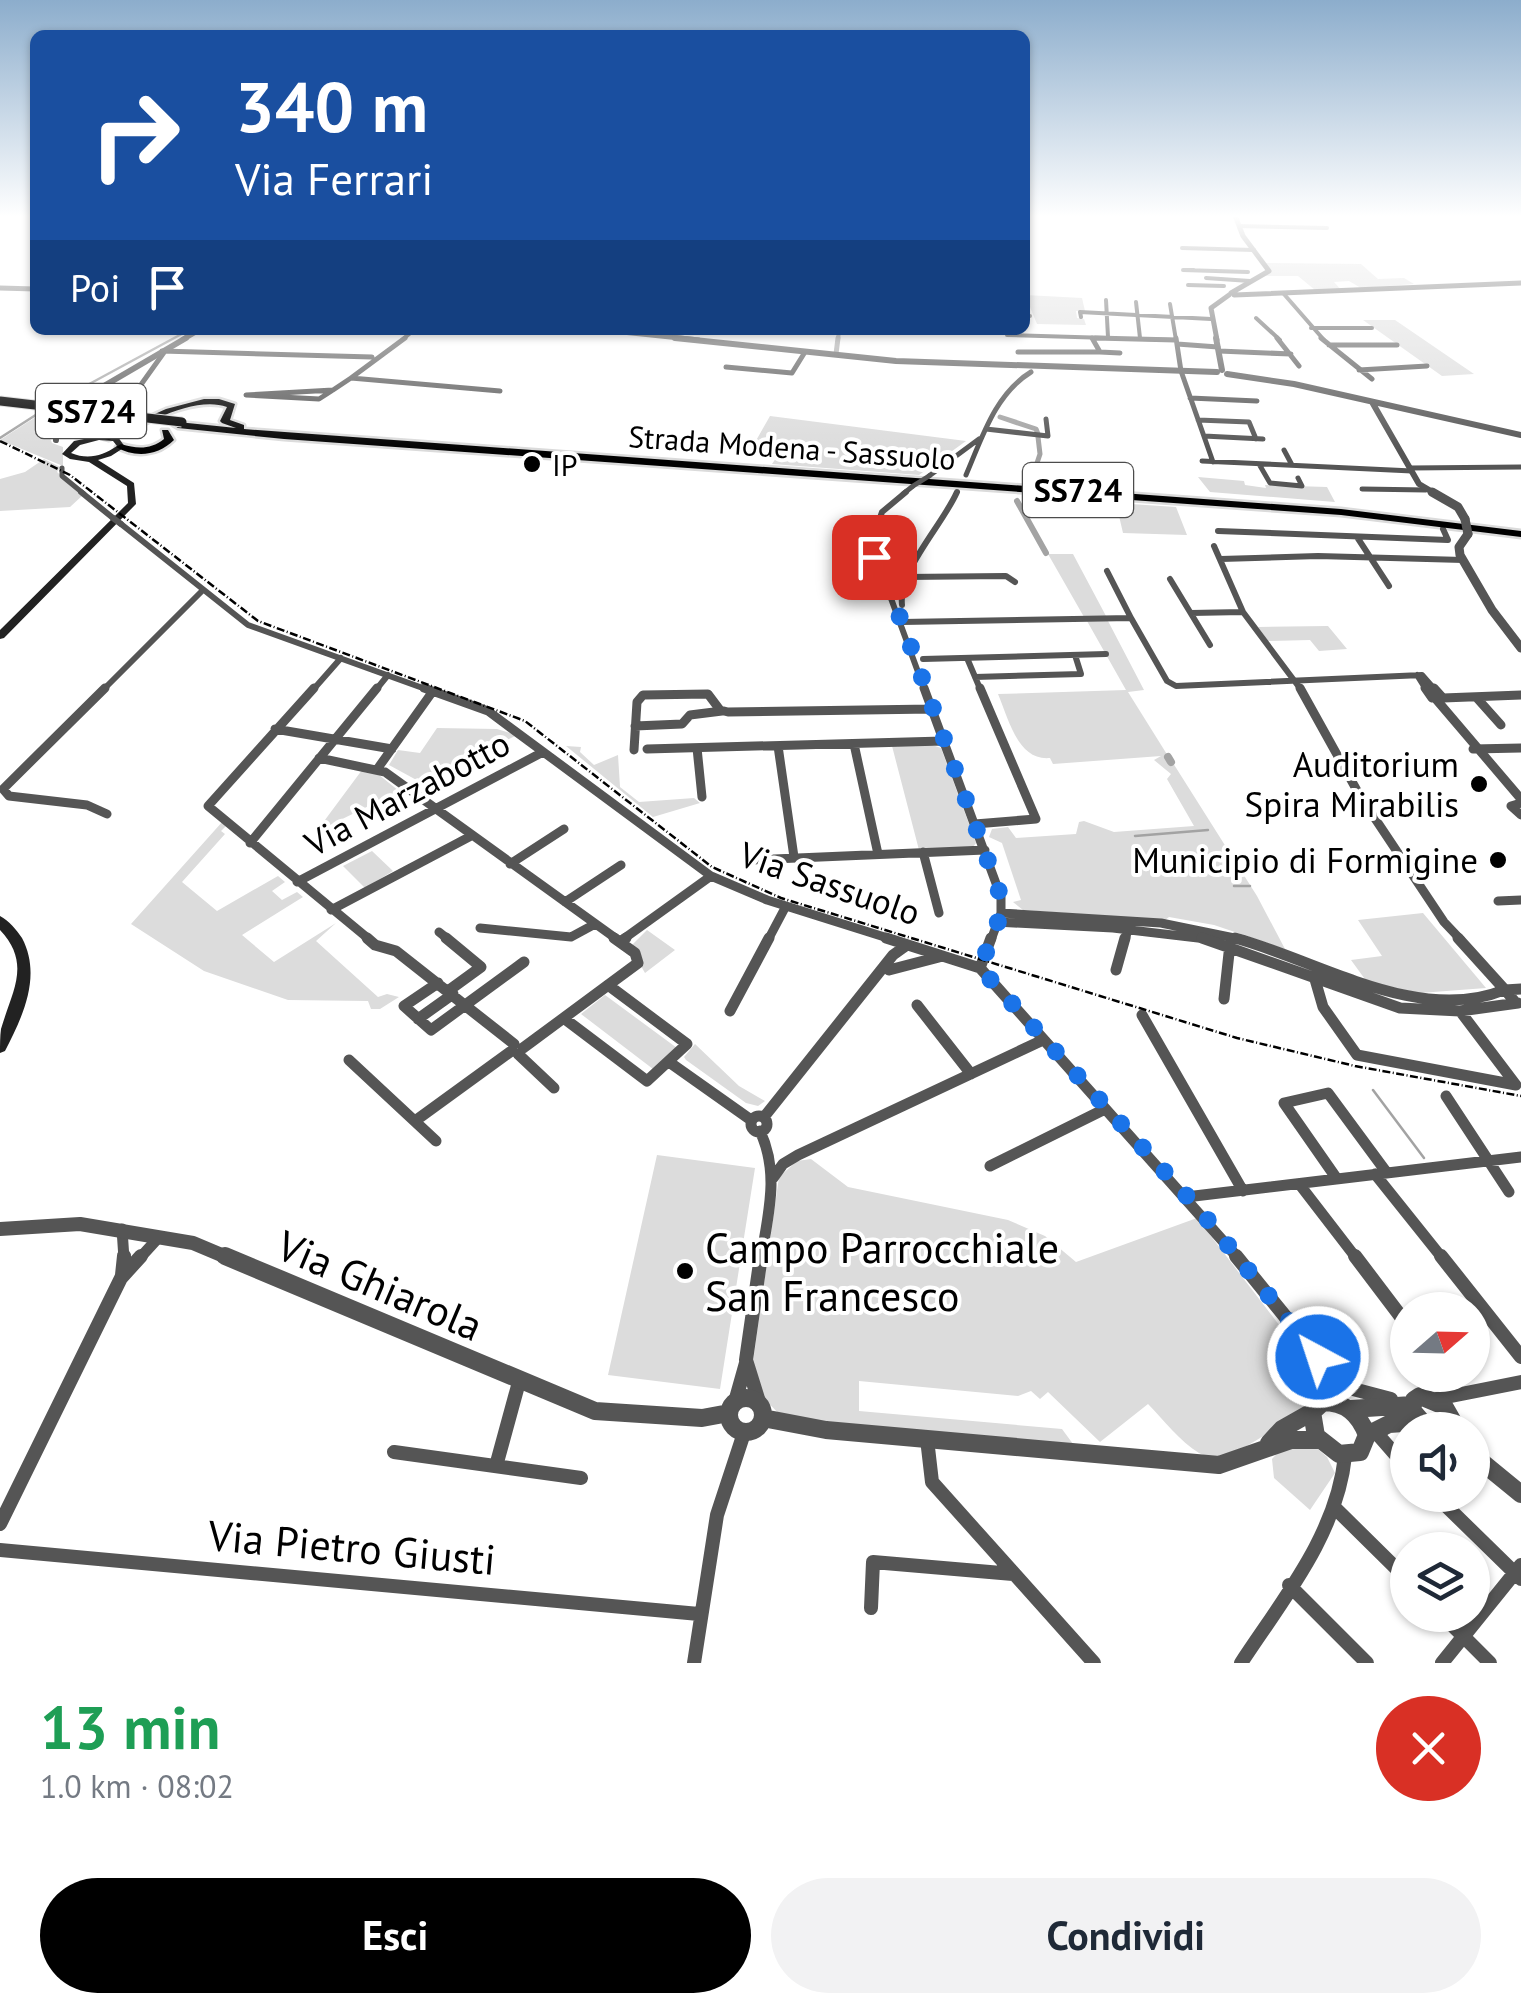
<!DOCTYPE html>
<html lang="it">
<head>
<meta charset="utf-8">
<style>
	body { margin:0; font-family:"PT Sans",sans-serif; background:#f2f2f3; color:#1f2937; height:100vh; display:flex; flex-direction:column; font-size:38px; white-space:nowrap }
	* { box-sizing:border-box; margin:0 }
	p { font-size:32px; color:#747a83 }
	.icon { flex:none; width:55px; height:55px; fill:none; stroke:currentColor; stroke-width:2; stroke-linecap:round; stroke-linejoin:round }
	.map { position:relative; height:1663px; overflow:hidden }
	.side { display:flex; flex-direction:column; background:#fff; flex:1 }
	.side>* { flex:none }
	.guide { position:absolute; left:30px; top:30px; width:1000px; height:305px; border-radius:15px; box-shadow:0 2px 8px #0004; background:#1a4fa0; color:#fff; overflow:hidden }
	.needle { width:65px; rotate:70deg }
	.controls { position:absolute; left:1390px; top:1292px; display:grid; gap:20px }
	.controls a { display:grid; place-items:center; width:100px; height:100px; border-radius:50%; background:#fff; box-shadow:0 2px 8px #0004; font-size:50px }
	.pin { position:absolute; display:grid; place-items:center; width:85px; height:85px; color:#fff; margin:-42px; border-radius:20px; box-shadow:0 5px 15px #0006 }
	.me { position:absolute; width:110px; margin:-55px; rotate:320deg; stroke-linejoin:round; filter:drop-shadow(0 0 8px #0008) }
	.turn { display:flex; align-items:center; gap:35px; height:210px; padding:0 40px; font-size:45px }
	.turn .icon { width:130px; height:130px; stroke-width:2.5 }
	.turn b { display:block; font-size:70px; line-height:85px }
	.then { display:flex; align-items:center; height:95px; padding:0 40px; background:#0003; gap:20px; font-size:38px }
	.round { display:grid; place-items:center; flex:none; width:105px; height:105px; border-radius:52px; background:#f2f2f3 }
	.headline { display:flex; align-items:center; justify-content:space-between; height:170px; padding:0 40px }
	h1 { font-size:60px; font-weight:800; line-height:75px; color:#1e9e55 }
	.button { display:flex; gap:20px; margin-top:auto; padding:20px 40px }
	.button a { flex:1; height:115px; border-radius:60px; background:#000; color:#fff; font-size:40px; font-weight:800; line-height:115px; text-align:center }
	.button a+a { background:#f2f2f3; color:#1f2937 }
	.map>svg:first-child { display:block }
	.green { fill:#dcdcdc }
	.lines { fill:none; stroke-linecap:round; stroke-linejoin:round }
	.stream { stroke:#a3a3a3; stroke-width:2.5 }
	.canal-far3 { stroke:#a3a3a3; stroke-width:4 }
	.canal-far2 { stroke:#a3a3a3; stroke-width:5 }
	.canal-far1 { stroke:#a3a3a3; stroke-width:6 }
	.canal { stroke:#a3a3a3; stroke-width:8 }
	.trunk-casing { stroke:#dbdbdb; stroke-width:5 }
	.minor-far5 { stroke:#555; stroke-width:4 }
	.minor-far4 { stroke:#555; stroke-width:5 }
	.minor-far3 { stroke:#555; stroke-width:6 }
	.minor-far2 { stroke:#555; stroke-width:9 }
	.minor-far1 { stroke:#555; stroke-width:11 }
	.minor { stroke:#555; stroke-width:14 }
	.tertiary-far4 { stroke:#555; stroke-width:5 }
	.tertiary-far3 { stroke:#555; stroke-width:6 }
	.tertiary-far2 { stroke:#555; stroke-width:9 }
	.tertiary-far1 { stroke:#555; stroke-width:14 }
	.tertiary { stroke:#555; stroke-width:18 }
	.secondary { fill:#222; fill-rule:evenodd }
	.trunk { fill:#000; fill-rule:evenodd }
	.rail { stroke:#000; stroke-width:2.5; stroke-dasharray:8 2.5 1 2.5; stroke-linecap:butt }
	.trunk-bridge-casing { stroke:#dbdbdb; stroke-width:11; stroke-linecap:butt }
	.minor-bridge-far1 { stroke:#555; stroke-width:5 }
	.minor-bridge { stroke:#555; stroke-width:6 }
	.tertiary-bridge { stroke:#555; stroke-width:9 }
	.trunk-bridge { stroke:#000; stroke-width:9 }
	.route { stroke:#1a73e8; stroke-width:18; stroke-dasharray:0 32.4 }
	.poi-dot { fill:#000; stroke:#fff; stroke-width:4 }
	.labels { text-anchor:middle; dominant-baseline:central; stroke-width:8; stroke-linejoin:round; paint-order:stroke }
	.far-street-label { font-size:30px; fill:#000; stroke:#fff }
	.far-poi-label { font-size:30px; fill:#000; stroke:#fff; text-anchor:start }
	.shield { fill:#fff; stroke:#4c4c4c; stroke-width:2.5 }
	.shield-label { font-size:32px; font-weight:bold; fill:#000 }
	.poi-label { font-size:35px; fill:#000; stroke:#fff; text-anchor:end }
	.street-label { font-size:35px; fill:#000; stroke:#fff }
	.near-poi-label { font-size:42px; fill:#000; stroke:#fff; text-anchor:start }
	.near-street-label { font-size:42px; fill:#000; stroke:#fff }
</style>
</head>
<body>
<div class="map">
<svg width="1521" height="1663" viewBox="0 0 1521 1663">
	<rect width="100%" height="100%" fill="#fff"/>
	<path class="green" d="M1265,263L1361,264L1378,279L1404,278L1414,284L1361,288L1349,281L1334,282L1342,291L1315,290L1298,276H1261L1271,271Z
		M1025,295L1082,298L1085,311H1076L1077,318L1084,319L1086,325L1037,324Z
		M1363,320H1395L1474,374L1442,376Z
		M45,411L61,413L48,433L52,443L63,447V466L0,440Z
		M68,414L138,424C115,433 84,447 61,435Z
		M770,416L966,441L919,475L772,464L783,448L753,446Z
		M44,459L60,467L57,472L83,495L70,507L0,511V479L25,472Z
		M1198,477L1244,481L1245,485L1266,488L1265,485L1327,487L1335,502L1210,492Z
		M1116,503L1176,507L1187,535L1123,533Z
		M1048,554H1073L1106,616L1084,617Z
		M1087,621H1108L1144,690L1128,692L1168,756L1165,759L1173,763L1257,896L1285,949L1214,925L1169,917L1165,920L1023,910L1013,902L1021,900L1002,843L989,837L992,829L1008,827L1016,838L1076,834L1079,822L1084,821L1114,832L1194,826L1167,779L1171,774L1154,760L1161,756L1053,764L1050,758C1018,761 1009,720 998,694L1126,690Z
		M1328,626L1347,649L1319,651L1310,640L1268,641L1258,627Z
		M437,728L497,729L517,735L422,783L389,765L398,750L420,753Z
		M932,745L941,748L976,843L973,847L919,850L892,746Z
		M566,746L581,747L580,752L594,765L618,755L620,787L639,802L694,798L700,803L653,817Z
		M362,770L378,774L399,791L316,832Z
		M223,821L227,825L221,831L225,834L182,882L217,911L278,876L285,882L272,891L282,900L297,892L303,897L242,935L274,962L336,923L316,941L378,997L387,994L399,997L380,1009H371L368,1001L288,1000L204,971L131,924Z
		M372,851L393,871L365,888L343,866Z
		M1423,913L1486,988L1420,993L1367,982L1351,960L1382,956L1358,920Z
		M647,930L675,950L645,973L630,947Z
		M605,995L677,1048L653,1069L581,1014Z
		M695,1044L739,1086L765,1101L758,1106L746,1103L686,1060L684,1057Z
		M657,1155L755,1168L720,1389L608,1375Z
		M811,1159L848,1187L1008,1220L1045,1236L1076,1262L1197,1218L1296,1347L1310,1397L1308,1405C1282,1420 1230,1470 1199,1453C1180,1442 1163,1419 1148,1404L1100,1442L1048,1392L1040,1399L1031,1391L1018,1396L859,1381V1411L1062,1429L1076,1448L783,1418L758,1392L751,1376L779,1177L797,1161Z
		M1286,1444H1312L1327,1457L1335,1473L1310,1510L1274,1478L1272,1459Z"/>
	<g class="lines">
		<path class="stream" d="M56,402L189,330
			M0,438L45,409
			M1135,836L1208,830
			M1234,886H1250
			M1373,1090L1424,1158"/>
		<path class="canal-far3" d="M838,340L839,330"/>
		<path class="canal-far2" d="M836,354L838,338
			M1000,417L1036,429L1038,434
			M1031,481L1040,454L1038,437"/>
		<path class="canal-far1" d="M1017,501L1046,553"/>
		<path class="canal" d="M1168,757L1171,762"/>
		<defs>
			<path id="trunk" d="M204,399H219L235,404L230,420L244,425V429L1341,509L1521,531V537L1341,515L284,439L178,428L173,425L178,422L236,428L222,423L220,421L227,407C192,395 142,427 109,440L101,438L166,409Z
				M162,430H168L174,440C158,456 135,458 116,447L121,444C137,449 150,450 164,439Z"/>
		</defs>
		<use href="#trunk" class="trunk-casing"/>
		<path class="minor-far5" d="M1239,226L1327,228
			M1182,248L1254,250
			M1194,270H1183L1248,272
			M1206,278L1250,281
			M1188,285L1224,286
			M1283,293L1324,340
			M1106,300L1108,337
			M1136,302L1140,338
			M1170,304L1176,340
			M1025,316H1030
			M1081,317L1080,312L1211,319
			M1256,318L1280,340
			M1311,328H1372
			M1007,335L1176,340
			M402,340L414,330"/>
		<path class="minor-far4" d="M405,338L351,378L500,391
			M1095,338L1176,340
			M1176,338L1181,371L1213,462
			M1277,338L1299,366
			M1321,338L1372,379
			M1177,344L1218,347
			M1329,345H1397
			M162,351L372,357
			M1219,351L1291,354
			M1018,352H1100L1092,338
			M1100,352L1120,353
			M726,367L792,373L805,352
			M1359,370L1427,366
			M333,390L319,399L246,395Z
			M333,390L351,378
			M135,393L165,351
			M1190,398L1257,401
			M1198,420L1249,422L1256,439
			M986,429L1048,436L1046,419
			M1204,436L1263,439
			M1284,450L1292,465
			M1202,461L1412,471
			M1259,464L1270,483L1302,486L1298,478
			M62,468V476L84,494
			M1410,468L1521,467
			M966,475C982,438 995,394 1031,372
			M929,476L979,439
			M1362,489L1426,490
			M903,494L913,486"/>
		<path class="minor-far3" d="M81,492L113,518
			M906,492L882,512L871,544L925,691
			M121,524L248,625L431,691
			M1218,531L1448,540L1443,529
			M1357,537L1389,586
			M1214,546L1243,612L1302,691
			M1221,559L1318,556L1463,560
			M1107,571L1131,618
			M905,577L1006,576L1015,582
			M1170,579L1210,645
			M902,605C898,570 942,526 957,492
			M1191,613L1243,612
			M902,622L1131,618L1167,681L1176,686L1422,675L1436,691
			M967,658L981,691
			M923,659L1106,654
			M1417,675L1427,691
			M975,677L1081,674L1075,655
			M102,691L203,590
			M312,691L341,658
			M375,691L388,675"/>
		<path class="minor-far2" d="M105,688L3,789L9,796L87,805L107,814
			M314,688L208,806L370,940
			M424,688L488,711L711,876L767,900L894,940
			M924,688L1001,897V913L991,940
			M1300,688L1360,796L1444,922L1461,940
			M1425,688L1432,698
			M1434,688L1443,698
			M1476,697L1501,725
			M1443,698H1435L1521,799
			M1443,698L1521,695
			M635,726L682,724L690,715L722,711
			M275,729L392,749
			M854,744L878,854
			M778,746L794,857
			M697,748L702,797
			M647,749L943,741
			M1473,749L1521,748
			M634,750L637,702L643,695L708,694L720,710L728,712L932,709
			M319,758L385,772L618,940
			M378,768L433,691
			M1521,803L1511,806L1521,815
			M975,824L1036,819L980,688
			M250,843L377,688
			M923,852L939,913
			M752,860L985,850
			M510,864L564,829
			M297,882L543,752
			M1498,901L1521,900
			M565,902L621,865
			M331,910L471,836
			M1001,913L1161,923L1244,940
			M996,922L1113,928L1215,940
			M480,928L571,937L595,924
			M439,932L449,940
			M622,940L711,876
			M768,940L786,906
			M1125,940L1128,929"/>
		<path class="minor-far1" d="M367,938L375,945L396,951L514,1044
			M446,938L481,967L448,991
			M886,938L980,968L1239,1259
			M1202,938L1400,1008L1460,1011L1518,1003
			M1235,938C1317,960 1418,1025 1504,990
			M1458,938L1505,990
			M620,942L626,938
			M980,968L991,938
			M889,970L939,957
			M1116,970L1125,938
			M1314,976L1323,1007L1357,1055L1516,1085
			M438,983L404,1006L431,1030L524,962
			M1224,999L1230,944
			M1516,1003L1505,990L1521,989
			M917,1005L971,1074
			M730,1011L769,938
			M1460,1011L1516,1085
			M1142,1015L1243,1191
			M418,1019L453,994
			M565,1019L647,1081L687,1044L608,985
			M523,1048L638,963L635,953L614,938
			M518,1054L554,1088
			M349,1060L436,1141
			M669,1062L751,1120
			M1446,1096L1509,1192
			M751 1124a8 8 0 1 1 16 0a8 8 0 1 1-16 0Z
			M764,1117L893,955L907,945
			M415,1121L510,1052
			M760,1131C780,1174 768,1214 761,1259
			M990,1166L1105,1109
			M1375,1174L1443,1259
			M773,1178L783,1164L798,1155L1043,1040
			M1337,1179L1284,1103L1328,1093L1387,1173
			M1300,1185L1357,1259
			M1186,1197L1521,1157
			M122,1229L124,1259
			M139,1259L159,1237"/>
		<path class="minor" d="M1236,1256L1327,1368L1353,1389L1391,1399
			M1355,1256L1408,1326
			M1441,1256L1521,1357
			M122,1275L124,1256
			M1299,1342L1318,1404
			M1320,1364L1337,1402
			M1445,1375L1458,1392
			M1436,1399L1521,1382
			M735,1402L746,1363
			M760,1405L746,1360L761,1256
			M1382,1427L1380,1437L1408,1469
			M927,1439L932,1482L1094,1663
			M394,1452L581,1478
			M496,1466L519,1382
			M1435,1495L1521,1579
			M1335,1508L1408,1580
			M0,1524L121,1278L141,1256
			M0,1550L699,1614
			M1289,1585L1367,1663
			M871,1608L873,1562L1013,1574
			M1442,1615L1490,1663
			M694,1663L717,1515L744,1433
			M1241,1663C1283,1599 1337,1534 1345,1456
			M1442,1663L1521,1565"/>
		<path class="tertiary-far4" d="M0,288L35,289
			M1231,293L1269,271L1243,236L1236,218
			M1234,295L1521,283
			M603,330L699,340
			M182,340L199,330
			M1217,340L1211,308L1229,295"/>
		<path class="tertiary-far3" d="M675,338L896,361L1217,372
			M1216,338L1222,370
			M1227,374L1294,384L1521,435
			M1372,402L1419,484L1436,494
			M56,440L57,422L73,404L186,338"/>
		<path class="tertiary-far2" d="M1432,492L1458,507L1465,519
			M1468,534L1459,547L1460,555L1492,610L1521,648"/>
		<path class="tertiary-far1" d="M0,1229L80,1224L193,1243L231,1259"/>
		<path class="tertiary" d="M225,1256L595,1411L702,1418L729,1413
			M729 1415a17 17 0 1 1 34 0a17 17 0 1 1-34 0Z
			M1323,1402C1346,1402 1359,1414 1367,1435L1360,1452L1339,1454L1316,1436L1312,1412Z
			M1351,1409L1412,1405
			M763,1418L826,1430L1219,1465L1291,1440H1319
			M1429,1430L1412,1410L1414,1400L1420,1396L1444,1406L1452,1420L1448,1430
			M1367,1435L1389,1424L1418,1422
			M1269,1443L1282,1429L1312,1412
			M1472,1454L1521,1494"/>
		<path class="secondary" d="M99,436L118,437L125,447L111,456L98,460L134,483L136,504L4,638L0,639V630L128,503L127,486L89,462L70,459L62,454L74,441ZM99,440L113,441L117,446C102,456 88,460 71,453L80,445Z
			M0,916C9,921 16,929 22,938C42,976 23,1016 5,1051L0,1053C0,1045 0,1036 1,1029C12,991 32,964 0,930Z"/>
		<use href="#trunk" class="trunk"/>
		<path class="rail" d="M0,441L70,475L258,621L525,721L712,867L781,898L1237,1038L1355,1066L1521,1096"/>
		<defs>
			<path id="trunk-bridge" d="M0,401L182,422"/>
		</defs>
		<use href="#trunk-bridge" class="trunk-bridge-casing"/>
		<path class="minor-bridge-far1" d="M913,486L929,476"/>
		<path class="minor-bridge" d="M113,518L121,524"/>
		<path class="tertiary-bridge" d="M1465,519L1468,534"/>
		<use href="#trunk-bridge" class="trunk-bridge"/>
	</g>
	<linearGradient id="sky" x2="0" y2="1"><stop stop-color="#8cadcc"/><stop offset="0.48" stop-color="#fff"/><stop offset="1" stop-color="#fff" stop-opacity="0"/></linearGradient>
	<rect width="1521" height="451" fill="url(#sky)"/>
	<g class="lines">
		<path class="route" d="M874,557L902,622L1001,897V914L980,968L1203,1214L1318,1357"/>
	</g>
	<g class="poi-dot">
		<circle cx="532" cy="464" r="10"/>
		<circle cx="1479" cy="784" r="10"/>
		<circle cx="1498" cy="860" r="10"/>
		<circle cx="685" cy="1271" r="10"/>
	</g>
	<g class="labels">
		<g class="far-street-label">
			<text transform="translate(792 447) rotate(4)">Strada Modena - Sassuolo</text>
		</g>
		<g class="far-poi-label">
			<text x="552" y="464">IP</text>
		</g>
		<g class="shield">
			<rect x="36" y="384" width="110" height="54" rx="8"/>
			<rect x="1023" y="463" width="110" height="54" rx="8"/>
		</g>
		<g class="shield-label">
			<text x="91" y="411">SS724</text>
			<text x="1078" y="490">SS724</text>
		</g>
		<g class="poi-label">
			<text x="1459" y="764">Auditorium<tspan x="1459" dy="40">Spira Mirabilis</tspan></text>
			<text x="1478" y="860">Municipio di Formigine</text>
		</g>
		<g class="street-label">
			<text transform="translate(407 793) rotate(-28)">Via Marzabotto</text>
			<text transform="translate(830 883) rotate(19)">Via Sassuolo</text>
		</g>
		<g class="near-poi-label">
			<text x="705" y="1247">Campo Parrocchiale<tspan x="705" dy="48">San Francesco</tspan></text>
		</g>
		<g class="near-street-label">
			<text transform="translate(380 1285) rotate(23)">Via Ghiarola</text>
			<text transform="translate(352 1547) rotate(5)">Via Pietro Giusti</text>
		</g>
	</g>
</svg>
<div class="controls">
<a><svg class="needle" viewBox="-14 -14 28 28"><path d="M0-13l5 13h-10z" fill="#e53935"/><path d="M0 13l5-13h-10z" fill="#747a83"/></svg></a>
<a><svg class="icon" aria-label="sound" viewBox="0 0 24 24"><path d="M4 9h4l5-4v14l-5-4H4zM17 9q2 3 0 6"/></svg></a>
<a><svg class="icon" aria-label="layers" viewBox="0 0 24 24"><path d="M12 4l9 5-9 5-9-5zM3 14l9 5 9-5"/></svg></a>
</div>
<div class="pin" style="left:874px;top:557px;background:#d93025"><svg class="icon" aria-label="arrive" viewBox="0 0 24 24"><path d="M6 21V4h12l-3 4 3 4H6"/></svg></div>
<svg class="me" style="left:1318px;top:1357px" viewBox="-20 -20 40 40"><circle r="17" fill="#1a73e8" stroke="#fff" stroke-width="3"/><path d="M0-11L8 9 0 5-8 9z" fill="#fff"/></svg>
<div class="guide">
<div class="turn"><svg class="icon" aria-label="right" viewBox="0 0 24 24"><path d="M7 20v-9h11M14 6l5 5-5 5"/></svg><div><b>340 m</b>Via Ferrari</div></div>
<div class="then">Poi<svg class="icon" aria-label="arrive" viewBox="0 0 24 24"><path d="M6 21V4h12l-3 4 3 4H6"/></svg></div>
</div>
</div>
<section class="side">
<div class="headline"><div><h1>13 min</h1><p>1.0 km · 08:02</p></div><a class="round" style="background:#d93025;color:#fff"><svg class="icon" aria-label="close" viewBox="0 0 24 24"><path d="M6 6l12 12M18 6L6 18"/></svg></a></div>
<div class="button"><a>Esci</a><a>Condividi</a></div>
</section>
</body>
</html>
